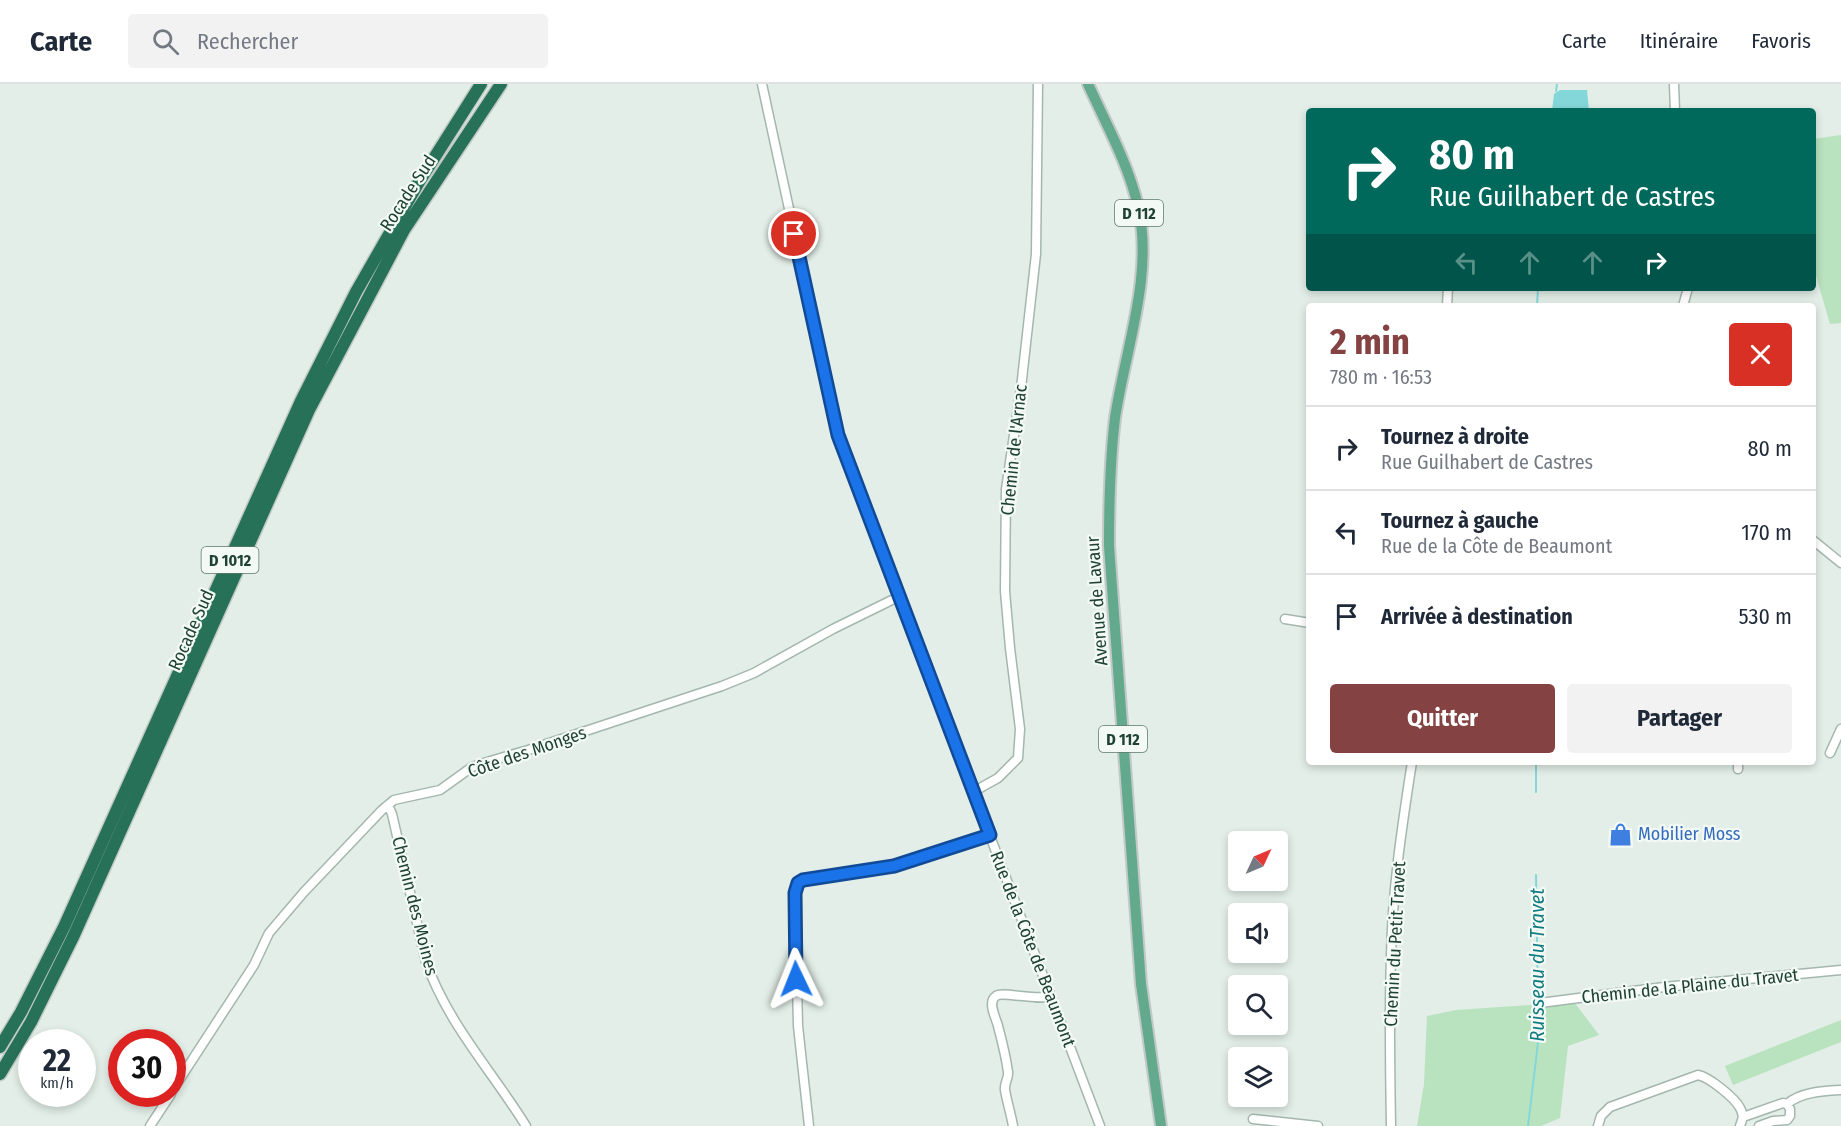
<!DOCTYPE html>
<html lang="fr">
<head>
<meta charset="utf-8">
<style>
	body { margin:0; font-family:"Fira Sans Condensed",sans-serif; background:#f2f2f3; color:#1f2937; height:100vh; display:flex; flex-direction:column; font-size:22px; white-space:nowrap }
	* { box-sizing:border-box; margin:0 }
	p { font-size:20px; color:#747a83 }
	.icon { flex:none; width:33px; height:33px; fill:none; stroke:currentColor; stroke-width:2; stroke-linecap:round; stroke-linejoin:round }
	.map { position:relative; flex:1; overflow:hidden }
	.side { position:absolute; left:1306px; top:219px; width:510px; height:462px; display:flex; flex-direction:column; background:#fff; border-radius:6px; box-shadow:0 3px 9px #0003 }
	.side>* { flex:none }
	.top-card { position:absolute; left:1306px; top:24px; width:510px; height:183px; border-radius:6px; box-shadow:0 3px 9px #0003; background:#00695c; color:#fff; overflow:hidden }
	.needle { width:39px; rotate:46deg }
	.buttons { position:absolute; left:1228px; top:747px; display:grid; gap:12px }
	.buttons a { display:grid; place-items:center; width:60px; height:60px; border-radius:6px; background:#fff; box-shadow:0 3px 9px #0003; font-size:30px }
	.speed { position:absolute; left:18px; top:945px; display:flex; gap:12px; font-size:30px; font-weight:700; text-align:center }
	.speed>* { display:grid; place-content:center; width:78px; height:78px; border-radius:50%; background:#fff; box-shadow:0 3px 9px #0003; line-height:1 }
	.speed small { font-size:15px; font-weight:400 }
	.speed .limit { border:9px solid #d22; background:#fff; color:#111 }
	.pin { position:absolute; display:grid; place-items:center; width:51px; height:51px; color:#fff; margin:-26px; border:3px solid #fff; border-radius:50%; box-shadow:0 2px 6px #0007 }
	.me { position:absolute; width:66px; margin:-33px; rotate:358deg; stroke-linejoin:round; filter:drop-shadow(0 0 4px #0008) }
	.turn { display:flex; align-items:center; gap:21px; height:126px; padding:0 24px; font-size:27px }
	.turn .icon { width:78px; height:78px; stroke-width:2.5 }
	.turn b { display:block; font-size:42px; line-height:51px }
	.lanes { display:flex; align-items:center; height:57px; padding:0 24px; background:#0003; justify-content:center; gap:30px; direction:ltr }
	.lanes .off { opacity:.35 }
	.round { display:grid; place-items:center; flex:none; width:63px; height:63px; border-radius:6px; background:#f2f2f3 }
	.headline { display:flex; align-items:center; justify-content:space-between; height:102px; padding:0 24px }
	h1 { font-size:36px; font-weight:700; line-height:45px; color:#844342 }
	.primary-button { display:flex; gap:12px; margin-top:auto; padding:12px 24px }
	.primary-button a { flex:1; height:69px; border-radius:6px; background:#844342; color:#fff; font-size:24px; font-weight:700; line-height:69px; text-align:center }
	.primary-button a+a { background:#f2f2f3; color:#1f2937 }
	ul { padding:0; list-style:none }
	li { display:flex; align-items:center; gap:18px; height:84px; padding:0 24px; border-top:2px solid #e0e1e3 }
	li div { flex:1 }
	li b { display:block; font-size:22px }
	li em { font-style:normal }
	header { display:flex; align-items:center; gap:36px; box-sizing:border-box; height:84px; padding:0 30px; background:#fff; border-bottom:2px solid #e0e1e3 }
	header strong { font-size:28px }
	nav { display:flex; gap:33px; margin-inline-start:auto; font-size:21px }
	.search { width:420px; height:54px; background:#f2f2f3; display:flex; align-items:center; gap:15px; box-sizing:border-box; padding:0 21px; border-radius:6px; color:#747a83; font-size:22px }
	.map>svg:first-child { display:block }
	.green { fill:#b9e2be }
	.water { fill:#84d7d9 }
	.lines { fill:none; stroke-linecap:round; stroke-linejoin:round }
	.stream { stroke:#84d7d9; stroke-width:2 }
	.minor-casing { stroke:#a4b7ae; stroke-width:11 }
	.major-casing { stroke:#c1cac6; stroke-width:14 }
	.highway-casing { stroke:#c1cac6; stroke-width:15 }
	.minor { stroke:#fff; stroke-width:8 }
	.major { stroke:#62a98d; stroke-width:10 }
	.highway { stroke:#287159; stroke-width:12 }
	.route-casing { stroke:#114b97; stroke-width:15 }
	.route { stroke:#1a73e8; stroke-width:10 }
	.labels { text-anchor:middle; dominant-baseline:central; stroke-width:4.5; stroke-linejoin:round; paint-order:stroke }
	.shield { fill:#f3faf6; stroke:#5f796e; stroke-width:1.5 }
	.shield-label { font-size:16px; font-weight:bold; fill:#204234 }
	.street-label { font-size:18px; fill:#204234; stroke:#f3faf6 }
	.shop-label { font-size:18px; fill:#366cbe; stroke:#f3faf6; text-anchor:start }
	.water-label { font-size:20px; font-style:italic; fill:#127b7f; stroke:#f3faf6 }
</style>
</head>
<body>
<header>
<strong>Carte</strong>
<div class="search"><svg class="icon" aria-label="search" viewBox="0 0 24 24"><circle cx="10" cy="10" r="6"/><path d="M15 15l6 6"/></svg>Rechercher</div>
<nav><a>Carte</a><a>Itinéraire</a><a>Favoris</a></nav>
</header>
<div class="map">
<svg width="1841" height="1042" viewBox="0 0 1841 1042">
	<rect width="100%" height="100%" fill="#e2eee7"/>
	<path class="green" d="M1841,51V239L1830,240L1814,185V55Z
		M1574,918L1599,951L1568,962L1560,1034L1541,1042H1417L1424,1000L1427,932L1456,926Z
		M1841,936V958L1733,1001L1725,982Z"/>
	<path class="water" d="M1560,6H1587L1589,27H1552L1554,10Z"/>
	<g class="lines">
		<path class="stream" d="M1556,7L1557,0
			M1537,222L1538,204
			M1536,678V708
			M1528,1042L1540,942L1538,921L1536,791"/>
		<defs>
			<path id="minor" d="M762,0L838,351L1100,1042
				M1674,1L1675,27
				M1447,222L1448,204
				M1683,222L1688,204
				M1814,457L1841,479
				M1285,535L1310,539
				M1830,669L1841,645
				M1738,678V685
				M973,708L998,694L1018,674L1020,645L1010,564L1005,507L1006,405L1021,304L1036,170L1038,0
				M388,721L392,730L426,878C448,940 492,987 526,1042
				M1540,919L1664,903L1841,886
				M172,1007L254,881L269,849L304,808L382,726L394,716L440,706L472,683L487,678L528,666L722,602L754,589L833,545L898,513
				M1743,1033L1783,1019L1787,1020C1801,1008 1823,1007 1841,1006
				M1253,1035L1318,1042
				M150,1042L171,1010
				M809,1042L798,942L795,809L798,799L808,795L894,782L990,751
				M1013,1042C1011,1030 1007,1018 1005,1006C1004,999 1009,994 1008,988C1006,973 1002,957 998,942C996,934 987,918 996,912C1002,907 1038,917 1051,912
				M1391,1042C1390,986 1389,929 1391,873C1392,808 1402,742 1412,678
				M1598,1042L1601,1032L1610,1023L1698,991C1709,993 1735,1014 1740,1024C1742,1027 1742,1030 1743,1033
				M1740,1042L1743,1033
				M1759,1042L1773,1037L1787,1036L1790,1032V1025L1787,1020"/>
			<path id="major" d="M1088,0C1106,40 1128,79 1138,122C1154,191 1125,266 1115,334C1110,376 1109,419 1109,462L1141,900L1161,1042"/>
			<path id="highway" d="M0,963L21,928L64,843L301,317L356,208L419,98L481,0
				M0,990L31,938L74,851L309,326L404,146L501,0"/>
		</defs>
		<use href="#minor" class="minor-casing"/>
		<use href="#major" class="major-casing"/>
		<use href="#highway" class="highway-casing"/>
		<use href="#minor" class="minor"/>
		<use href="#major" class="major"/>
		<use href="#highway" class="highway"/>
	</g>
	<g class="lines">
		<defs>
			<path id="route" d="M794,150L838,351L990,751L894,782L803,796L798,799L795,809L796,895"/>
		</defs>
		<use href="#route" class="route-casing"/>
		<use href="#route" class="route"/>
	</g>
	<defs>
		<symbol id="shop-bare" viewBox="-9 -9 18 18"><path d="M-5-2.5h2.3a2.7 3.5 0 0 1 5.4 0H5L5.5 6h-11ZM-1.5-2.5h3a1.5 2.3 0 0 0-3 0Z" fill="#3f7fe0" stroke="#f3faf6" stroke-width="2.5" paint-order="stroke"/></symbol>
	</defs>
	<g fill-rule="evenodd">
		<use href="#shop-bare" x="1604" y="734" width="33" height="33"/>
	</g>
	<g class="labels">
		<g class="shield">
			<rect x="1115" y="116" width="48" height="26" rx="4.5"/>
			<rect x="201.5" y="463" width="57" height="26" rx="4.5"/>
			<rect x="1099" y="642" width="48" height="26" rx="4.5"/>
		</g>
		<g class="shield-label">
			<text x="1139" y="129">D 112</text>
			<text x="230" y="476">D 1012</text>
			<text x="1123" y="655">D 112</text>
		</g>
		<g class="street-label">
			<text transform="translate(408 109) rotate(-57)">Rocade Sud</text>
			<text transform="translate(1014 366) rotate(-84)">Chemin de l'Arnac</text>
			<text transform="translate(1097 517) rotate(-94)">Avenue de Lavaur</text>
			<text transform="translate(191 546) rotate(-66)">Rocade Sud</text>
			<text transform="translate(527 668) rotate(-19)">Côte des Monges</text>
			<text transform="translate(415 822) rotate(76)">Chemin des Moines</text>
			<text transform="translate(1395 860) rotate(-87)">Chemin du Petit Travet</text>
			<text transform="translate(1033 865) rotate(69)">Rue de la Côte de Beaumont</text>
			<text transform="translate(1690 902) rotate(-6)">Chemin de la Plaine du Travet</text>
		</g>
		<g class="shop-label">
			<text x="1638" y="750">Mobilier Moss</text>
		</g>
		<g class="water-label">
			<text transform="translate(1537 881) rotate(-90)">Ruisseau du Travet</text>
		</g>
	</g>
</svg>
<div class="buttons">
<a><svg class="needle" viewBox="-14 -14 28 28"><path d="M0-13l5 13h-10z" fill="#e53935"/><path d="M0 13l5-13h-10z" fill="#747a83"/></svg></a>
<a><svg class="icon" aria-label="sound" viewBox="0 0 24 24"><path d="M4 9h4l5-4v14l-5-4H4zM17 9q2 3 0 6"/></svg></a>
<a><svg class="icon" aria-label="search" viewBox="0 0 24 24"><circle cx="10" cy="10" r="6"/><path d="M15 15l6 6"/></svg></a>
<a><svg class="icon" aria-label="layers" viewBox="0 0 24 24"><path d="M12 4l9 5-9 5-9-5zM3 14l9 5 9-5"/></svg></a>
</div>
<div class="speed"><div>22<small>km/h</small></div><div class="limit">30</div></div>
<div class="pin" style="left:794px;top:150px;background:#d93025"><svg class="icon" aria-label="arrive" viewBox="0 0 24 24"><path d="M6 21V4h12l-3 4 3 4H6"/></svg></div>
<svg class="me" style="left:796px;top:895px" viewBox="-20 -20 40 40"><path d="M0-17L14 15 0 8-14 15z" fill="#1a73e8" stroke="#fff" stroke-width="4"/></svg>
<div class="top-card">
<div class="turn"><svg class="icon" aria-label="right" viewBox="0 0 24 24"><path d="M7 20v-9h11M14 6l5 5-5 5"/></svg><div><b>80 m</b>Rue Guilhabert de Castres</div></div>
<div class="lanes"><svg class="icon off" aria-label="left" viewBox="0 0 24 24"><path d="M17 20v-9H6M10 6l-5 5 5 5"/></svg><svg class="icon off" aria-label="ahead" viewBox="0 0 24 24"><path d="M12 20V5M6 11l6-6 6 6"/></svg><svg class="icon off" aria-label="ahead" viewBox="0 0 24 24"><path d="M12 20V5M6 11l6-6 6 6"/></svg><svg class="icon" aria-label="right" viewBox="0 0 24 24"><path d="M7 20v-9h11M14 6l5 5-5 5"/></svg></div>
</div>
<section class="side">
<div class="headline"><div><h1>2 min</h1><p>780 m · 16:53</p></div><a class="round" style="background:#d93025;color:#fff"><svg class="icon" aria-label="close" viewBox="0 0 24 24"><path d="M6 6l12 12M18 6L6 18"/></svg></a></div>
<ul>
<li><svg class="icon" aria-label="right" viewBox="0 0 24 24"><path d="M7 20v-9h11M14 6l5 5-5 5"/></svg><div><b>Tournez à droite</b><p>Rue Guilhabert de Castres</p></div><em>80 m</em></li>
<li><svg class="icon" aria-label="left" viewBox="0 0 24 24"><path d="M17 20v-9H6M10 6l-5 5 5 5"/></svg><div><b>Tournez à gauche</b><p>Rue de la Côte de Beaumont</p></div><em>170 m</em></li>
<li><svg class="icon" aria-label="arrive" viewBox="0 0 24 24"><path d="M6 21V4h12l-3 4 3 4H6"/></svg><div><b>Arrivée à destination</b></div><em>530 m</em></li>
</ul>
<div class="primary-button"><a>Quitter</a><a>Partager</a></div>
</section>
</div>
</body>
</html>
